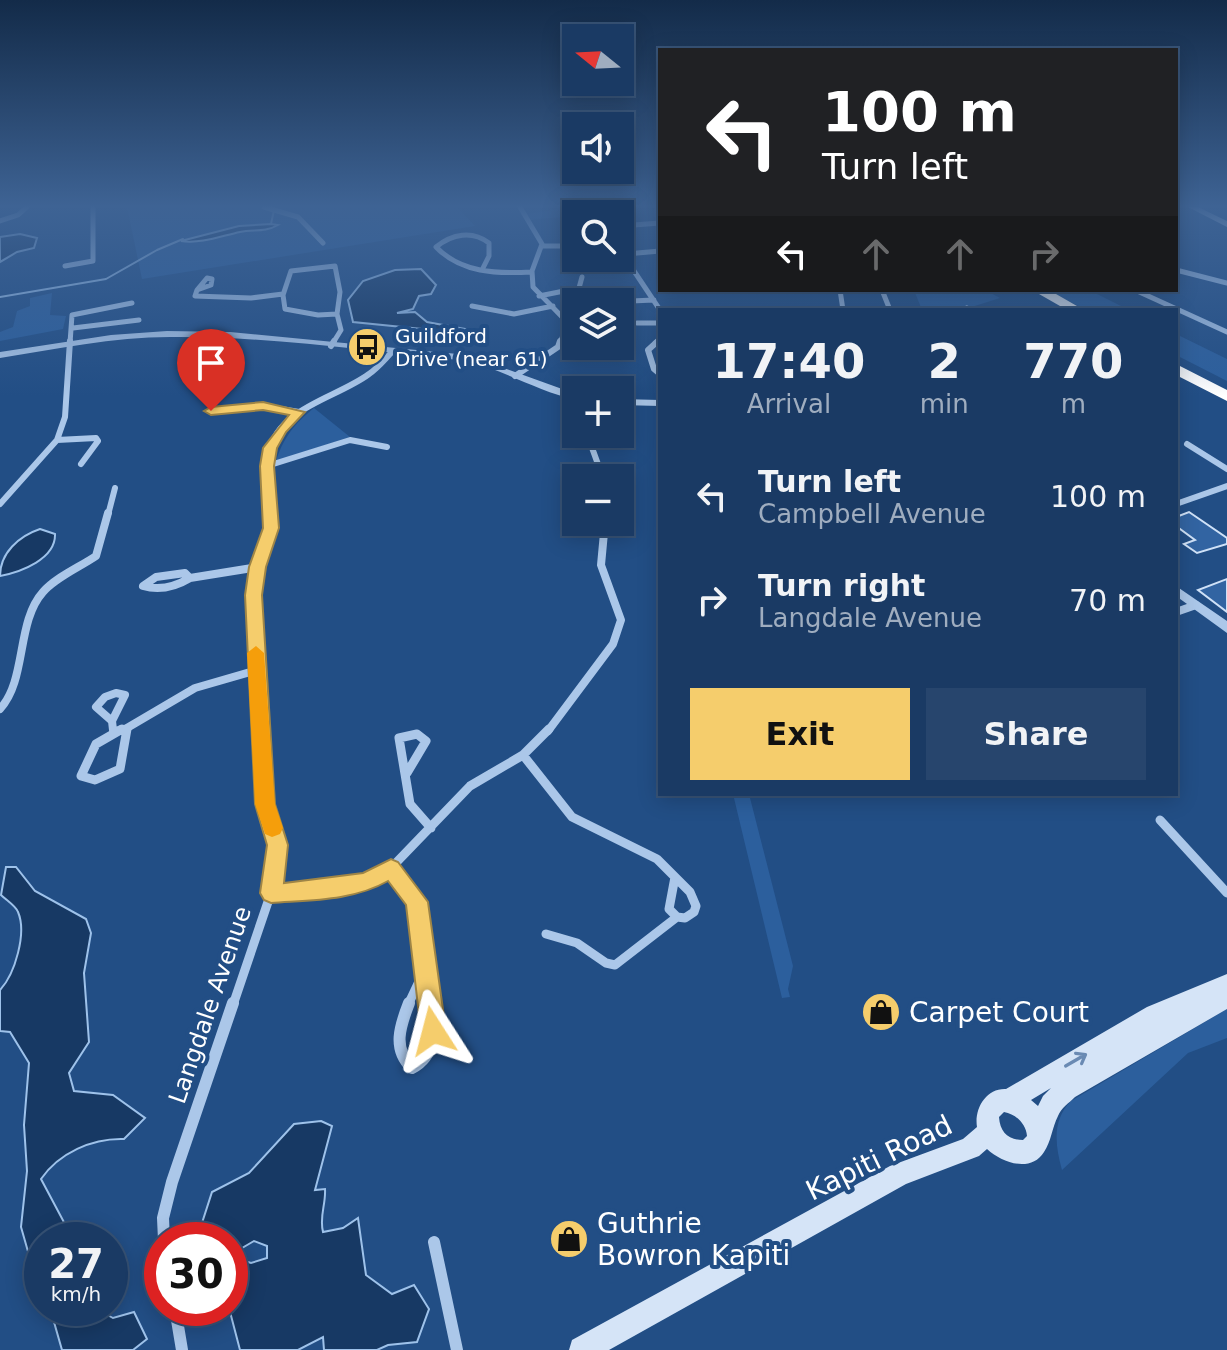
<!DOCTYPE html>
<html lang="en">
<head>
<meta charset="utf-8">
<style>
	body { margin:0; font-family:"DejaVu Sans",sans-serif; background:#27456d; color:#f1f3f6; height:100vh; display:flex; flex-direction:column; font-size:30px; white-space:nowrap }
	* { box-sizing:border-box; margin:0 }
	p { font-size:26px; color:#9fadbf }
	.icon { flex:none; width:44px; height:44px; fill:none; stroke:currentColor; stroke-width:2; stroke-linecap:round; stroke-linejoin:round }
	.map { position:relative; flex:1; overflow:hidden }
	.side { position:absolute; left:658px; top:308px; width:520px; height:488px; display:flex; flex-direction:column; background:#1a3a64; border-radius:0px; box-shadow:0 4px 20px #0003,0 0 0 2px #385478 }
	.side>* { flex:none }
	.guide { position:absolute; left:658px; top:48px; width:520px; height:244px; border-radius:0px; box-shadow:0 4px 20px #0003,0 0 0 2px #385478; background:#202124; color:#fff; overflow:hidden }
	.needle { width:52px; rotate:288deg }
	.controls { position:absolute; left:562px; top:24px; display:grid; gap:16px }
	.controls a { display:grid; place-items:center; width:72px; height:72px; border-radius:0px; background:#1a3a64; box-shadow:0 4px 20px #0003,0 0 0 2px #385478; font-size:40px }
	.speed { position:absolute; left:24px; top:1222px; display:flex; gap:16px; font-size:40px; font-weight:700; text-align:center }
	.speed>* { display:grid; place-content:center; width:104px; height:104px; border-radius:50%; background:#1a3a64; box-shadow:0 4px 20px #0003,0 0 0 2px #385478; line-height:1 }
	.speed small { font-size:20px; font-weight:400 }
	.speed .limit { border:12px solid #d22; background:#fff; color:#111 }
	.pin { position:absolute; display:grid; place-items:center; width:68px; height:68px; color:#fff; margin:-82px -34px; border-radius:50% 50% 50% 0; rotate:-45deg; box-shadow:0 0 8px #0007 }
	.pin .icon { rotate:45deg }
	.me { position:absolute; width:88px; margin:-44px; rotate:351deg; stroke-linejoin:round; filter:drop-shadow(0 0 6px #0008) }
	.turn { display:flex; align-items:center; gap:28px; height:168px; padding:0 32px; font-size:36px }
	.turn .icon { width:104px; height:104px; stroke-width:2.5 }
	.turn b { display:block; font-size:56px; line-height:68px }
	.lanes { display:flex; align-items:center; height:76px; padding:0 32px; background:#0003; justify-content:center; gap:40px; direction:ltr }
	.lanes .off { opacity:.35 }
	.eta { display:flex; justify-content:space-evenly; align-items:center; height:136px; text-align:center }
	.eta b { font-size:48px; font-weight:700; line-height:56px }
	.cta { display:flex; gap:16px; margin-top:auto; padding:16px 32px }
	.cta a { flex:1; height:92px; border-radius:0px; background:#f5cd6c; color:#111; font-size:32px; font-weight:700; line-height:92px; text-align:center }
	.cta a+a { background:#27456d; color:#f1f3f6 }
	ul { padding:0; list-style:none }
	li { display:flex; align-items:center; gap:24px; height:104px; padding:0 32px }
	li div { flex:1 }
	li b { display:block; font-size:30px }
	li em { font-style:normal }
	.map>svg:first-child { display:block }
	.green { fill:#2c5f9d }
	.water { fill:#173964; stroke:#9ec2ea; stroke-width:2 }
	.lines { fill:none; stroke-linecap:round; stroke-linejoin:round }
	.stream { stroke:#9ec2ea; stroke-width:2 }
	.building { fill:#3264a2; stroke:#cfe1f7; stroke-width:2 }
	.minor-far4 { stroke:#abc7e9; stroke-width:5 }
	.minor-far3 { stroke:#abc7e9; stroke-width:6 }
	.minor-far2 { stroke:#abc7e9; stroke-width:8 }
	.minor-far1 { stroke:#abc7e9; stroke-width:9 }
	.minor { stroke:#abc7e9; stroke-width:12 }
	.tertiary { fill:#abc7e9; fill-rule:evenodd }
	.secondary { fill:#d5e4f7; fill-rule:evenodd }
	.motorway { fill:#fff; fill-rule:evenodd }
	.oneway { stroke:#6a8ab3 }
	.route { fill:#f5cd6c; stroke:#9f8546; stroke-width:2 }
	.slow { fill:#f59e0b }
	.labels { text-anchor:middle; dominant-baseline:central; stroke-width:8; stroke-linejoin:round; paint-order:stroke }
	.far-poi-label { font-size:20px; fill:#fff; stroke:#224e85; text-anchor:start }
	.street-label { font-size:24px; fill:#fff; stroke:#224e85 }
	.near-poi-label { font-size:28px; fill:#fff; stroke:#224e85; text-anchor:start }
	.near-street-label { font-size:28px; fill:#fff; stroke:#224e85 }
</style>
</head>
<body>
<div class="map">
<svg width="1227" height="1350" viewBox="0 0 1227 1350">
	<rect width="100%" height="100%" fill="#224e85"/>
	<path class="green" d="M127,207H457L475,226L142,279Z
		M571,207H638C616,219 560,215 531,220L527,214Z
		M914,290H985L1000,298L962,310H922Z
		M1047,290H1089L1129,310H1086Z
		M52,293L50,315L66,316L63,329L0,341V332L13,327L17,311L30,306V298Z
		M1176,334L1227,359V381L1176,355Z
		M314,408L350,437L276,461C284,437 294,424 314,408Z
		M733,794H749L793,966L788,989L790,997L782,998Z
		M1227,1009V1038L1188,1053L1062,1170C1055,1145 1052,1120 1071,1101Z"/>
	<path class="water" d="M271,224L278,225C264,233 254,229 240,232C221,236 201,244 181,241L239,226Z
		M20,234L37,238L34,248L17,252L0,262V237Z
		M421,269L436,285L431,294L419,296L413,309L397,313L415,312L427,322L465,329L462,333L353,322L348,300L363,281L395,270Z
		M40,529L55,534C56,559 21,572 0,576C0,553 19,536 40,529Z
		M6,867H16L35,891L86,919L91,933L84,973L89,1042L69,1073L74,1091L113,1095L145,1118L124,1139C92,1138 59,1153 41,1179L66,1226L67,1240H42V1282L33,1269L21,1227L27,1171L24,1125L29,1063L10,1032L0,1031V990C15,974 27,933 18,912C16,906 6,900 1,895Z
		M321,1121L332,1126L315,1190L325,1189C326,1205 319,1216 323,1232L343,1228L358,1218L366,1275L392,1294L414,1285L429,1309L417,1342L388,1345L377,1350H324L323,1337L298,1350H240L229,1308L230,1256L251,1263L267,1258V1246L254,1241L242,1248L230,1247V1240H209L202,1223L212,1192L249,1173L294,1124Z
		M50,1308H95L113,1318L134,1312L147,1339L133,1350H62Z"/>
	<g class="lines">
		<path class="stream" d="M271,224L274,210
			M0,297L106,279L157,250L183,239"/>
	</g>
	<path class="building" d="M1189,512L1227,538V544L1197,553L1184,544L1195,540L1176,526V517Z
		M1227,579V612L1198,590Z"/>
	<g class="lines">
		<path class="minor-far4" d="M264,207L298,217L323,243
			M520,207L542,244L532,271L533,287L568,323L560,343
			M0,221L18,215L27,207
			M620,226L660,223
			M569,230L576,243
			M620,230L632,268L660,310
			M542,246H576
			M626,254L660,251
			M572,258L576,249
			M65,266L93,261V207
			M335,266L340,292L337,314L318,315L285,309L283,295L291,271Z
			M482,270L489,256V243C472,230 452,234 436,247C461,273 497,274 531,272
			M1176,270L1227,283
			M582,277L579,288L586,293
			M207,278L212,279L211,285L197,290Z
			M197,290L195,296L251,298L283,294
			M840,290L843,310
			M882,290L890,310
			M1135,290L1227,332
			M539,296L579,288
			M631,301L654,300
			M472,306L514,314L553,306
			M967,308L970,310
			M637,323H660
			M73,328L139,320
			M70,343L72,315L132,303
			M333,343L341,330L337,314
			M655,343L660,339"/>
		<path class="minor-far3" d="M658,341L648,350L654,369L660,374
			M331,346L334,341
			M515,376L558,347L560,341
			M211,411L263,406L299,412
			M587,434L603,478
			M57,440L96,438L98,441L81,464
			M1187,444L1227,469
			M267,466L350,440L387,447
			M0,504L57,440L65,417L70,341
			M1176,504L1227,486
			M108,515L115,488
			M270,515C269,494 265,472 269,452C279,407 337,398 369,374C378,368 385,359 392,352"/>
		<path class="minor-far2" d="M185,573L190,578C175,587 160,591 143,586L156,577Z
			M190,578L258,567
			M1176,612L1196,605
			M116,693L125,695L112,721L96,707L105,697Z
			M0,709C27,680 16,622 43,592C56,577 80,567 96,556L108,513
			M112,721L113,730
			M127,728L195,688L257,670
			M116,731L127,728
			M126,731L127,728
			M260,731L253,611L258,567L271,528L270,513
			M548,731L613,644L621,620L601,565L605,522"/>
		<path class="minor-far1" d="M122,729L96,744L81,776L95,780L120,769L127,729
			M523,755L572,817L657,859L675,877
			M407,773L426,741L417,734L399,738L410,804L431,828
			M1160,820L1227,893
			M391,868L417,902L430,1005
			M675,877L690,892L696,906L694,912L685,918L677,917L669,909Z
			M271,893L368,882L391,868L470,786L523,755L549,729
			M546,934L577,943L606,963L615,965L677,917
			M233,1005L271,893L277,845L265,804L260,729
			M408,1005L424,971"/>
		<path class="minor" d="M409,1003C400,1026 392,1049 412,1068C438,1054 433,1028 430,1003
			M164,1240L163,1218L172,1182L233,1003
			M434,1242L457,1350
			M175,1308L182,1350"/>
		<path class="tertiary" d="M167,331L230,332L468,355L576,394V400C538,391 505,371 468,361C369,351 269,336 170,337C113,337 56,349 0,358V352L111,335Z
			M620,399L660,400V406L620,405Z
			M1176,586L1227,621V633L1176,596Z"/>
		<path class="secondary" d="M1188,207H1198L1227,221V227Z
			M1227,974V1009L1075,1097C1069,1103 1061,1108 1058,1116C1052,1128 1051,1142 1044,1152C1031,1173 1002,1163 987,1149L979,1156L906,1184L609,1350H569L572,1340L890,1166L963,1139L977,1127C974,1109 986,1088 1006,1089L1147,1007ZM1051,1088L1043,1096L1038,1106L1031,1100ZM1004,1112C1016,1114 1026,1124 1027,1136L1023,1140C1008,1140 1000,1132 999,1117Z"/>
		<path class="motorway" d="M1032,290H1049L1084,310H1067Z
			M1176,364L1227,390V401L1176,375Z"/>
	</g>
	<defs><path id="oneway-shaft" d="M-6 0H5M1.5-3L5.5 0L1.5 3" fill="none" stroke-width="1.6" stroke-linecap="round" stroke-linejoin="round" transform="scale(2)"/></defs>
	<use class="oneway" href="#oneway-shaft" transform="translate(1076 1060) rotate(-30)"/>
	<linearGradient id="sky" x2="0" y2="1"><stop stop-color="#132b49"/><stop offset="0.52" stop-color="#3e6394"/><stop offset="1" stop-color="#3e6394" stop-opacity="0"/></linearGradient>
	<rect width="1227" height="396" fill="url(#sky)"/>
	<path class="route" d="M263,402L305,412L286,432L277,448L274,466L279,528L266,567L262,595L275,804L288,845L284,883L363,873L391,859L398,862L428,902L446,1031L442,1040L433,1043L425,1040L421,1031L406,905L388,881C353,901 310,900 271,903L264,900L260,893L267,845L255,804L245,595L249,567L263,528L260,466L263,448L289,415L263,410L211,415L204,411L211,407Z"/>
	<path class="slow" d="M256,646L264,653L275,804L283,828L280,834L272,837L265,834L255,804L247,653Z"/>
	<defs>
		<symbol id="bus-disc" viewBox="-11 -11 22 22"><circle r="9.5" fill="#f5cd6c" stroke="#224e85"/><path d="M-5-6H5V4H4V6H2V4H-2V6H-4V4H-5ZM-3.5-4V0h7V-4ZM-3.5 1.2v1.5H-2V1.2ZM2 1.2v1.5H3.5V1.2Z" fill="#111"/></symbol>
		<symbol id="shop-disc" viewBox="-11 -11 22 22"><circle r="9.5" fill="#f5cd6c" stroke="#224e85"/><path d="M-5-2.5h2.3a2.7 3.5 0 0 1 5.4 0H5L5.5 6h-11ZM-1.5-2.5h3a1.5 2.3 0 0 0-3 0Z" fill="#111"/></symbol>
	</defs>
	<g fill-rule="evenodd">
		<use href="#bus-disc" x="345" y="325" width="44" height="44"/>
		<use href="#shop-disc" x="859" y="990" width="44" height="44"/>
		<use href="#shop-disc" x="547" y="1217" width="44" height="44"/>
	</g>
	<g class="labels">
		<g class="far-poi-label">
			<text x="395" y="336">Guildford<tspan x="395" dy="23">Drive (near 61)</tspan></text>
		</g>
		<g class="street-label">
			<text transform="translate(210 1005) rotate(-71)">Langdale Avenue</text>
		</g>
		<g class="near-poi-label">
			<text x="909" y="1012">Carpet Court</text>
			<text x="597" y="1223">Guthrie<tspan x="597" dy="32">Bowron Kapiti</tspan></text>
		</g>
		<g class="near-street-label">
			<text transform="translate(879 1158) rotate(-26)">Kapiti Road</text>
		</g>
	</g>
</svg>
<div class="controls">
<a><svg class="needle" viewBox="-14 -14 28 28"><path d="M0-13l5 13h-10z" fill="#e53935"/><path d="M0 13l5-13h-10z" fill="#9fadbf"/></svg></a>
<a><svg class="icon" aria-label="sound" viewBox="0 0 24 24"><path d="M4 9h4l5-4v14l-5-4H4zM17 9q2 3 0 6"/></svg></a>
<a><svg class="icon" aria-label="search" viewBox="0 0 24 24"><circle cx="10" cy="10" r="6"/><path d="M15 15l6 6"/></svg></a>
<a><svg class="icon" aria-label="layers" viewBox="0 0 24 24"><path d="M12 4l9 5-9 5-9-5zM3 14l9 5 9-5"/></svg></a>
<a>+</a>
<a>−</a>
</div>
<div class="speed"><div>27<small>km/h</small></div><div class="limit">30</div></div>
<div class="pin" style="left:211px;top:411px;background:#d93025"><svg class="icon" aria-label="arrive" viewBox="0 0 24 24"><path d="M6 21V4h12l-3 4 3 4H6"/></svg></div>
<svg class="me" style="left:433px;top:1031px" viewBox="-20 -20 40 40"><path d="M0-17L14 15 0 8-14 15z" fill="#f5cd6c" stroke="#fff" stroke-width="4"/></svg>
<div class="guide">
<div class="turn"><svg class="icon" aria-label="left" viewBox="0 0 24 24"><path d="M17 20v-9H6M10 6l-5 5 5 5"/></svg><div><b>100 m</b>Turn left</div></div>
<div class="lanes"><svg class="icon" aria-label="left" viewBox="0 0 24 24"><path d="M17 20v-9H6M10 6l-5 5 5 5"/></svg><svg class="icon off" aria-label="ahead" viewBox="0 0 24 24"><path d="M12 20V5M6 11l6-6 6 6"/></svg><svg class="icon off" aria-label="ahead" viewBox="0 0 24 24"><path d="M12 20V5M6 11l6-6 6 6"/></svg><svg class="icon off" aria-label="right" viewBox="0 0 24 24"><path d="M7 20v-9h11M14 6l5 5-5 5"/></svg></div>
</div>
<section class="side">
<div class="eta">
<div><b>17:40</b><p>Arrival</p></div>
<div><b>2</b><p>min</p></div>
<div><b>770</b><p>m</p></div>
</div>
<ul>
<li><svg class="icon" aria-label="left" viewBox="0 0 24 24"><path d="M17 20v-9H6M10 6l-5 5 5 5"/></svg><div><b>Turn left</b><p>Campbell Avenue</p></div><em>100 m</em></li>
<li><svg class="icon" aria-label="right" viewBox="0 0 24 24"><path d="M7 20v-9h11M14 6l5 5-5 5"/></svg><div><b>Turn right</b><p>Langdale Avenue</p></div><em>70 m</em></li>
</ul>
<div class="cta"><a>Exit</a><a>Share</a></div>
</section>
</div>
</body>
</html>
